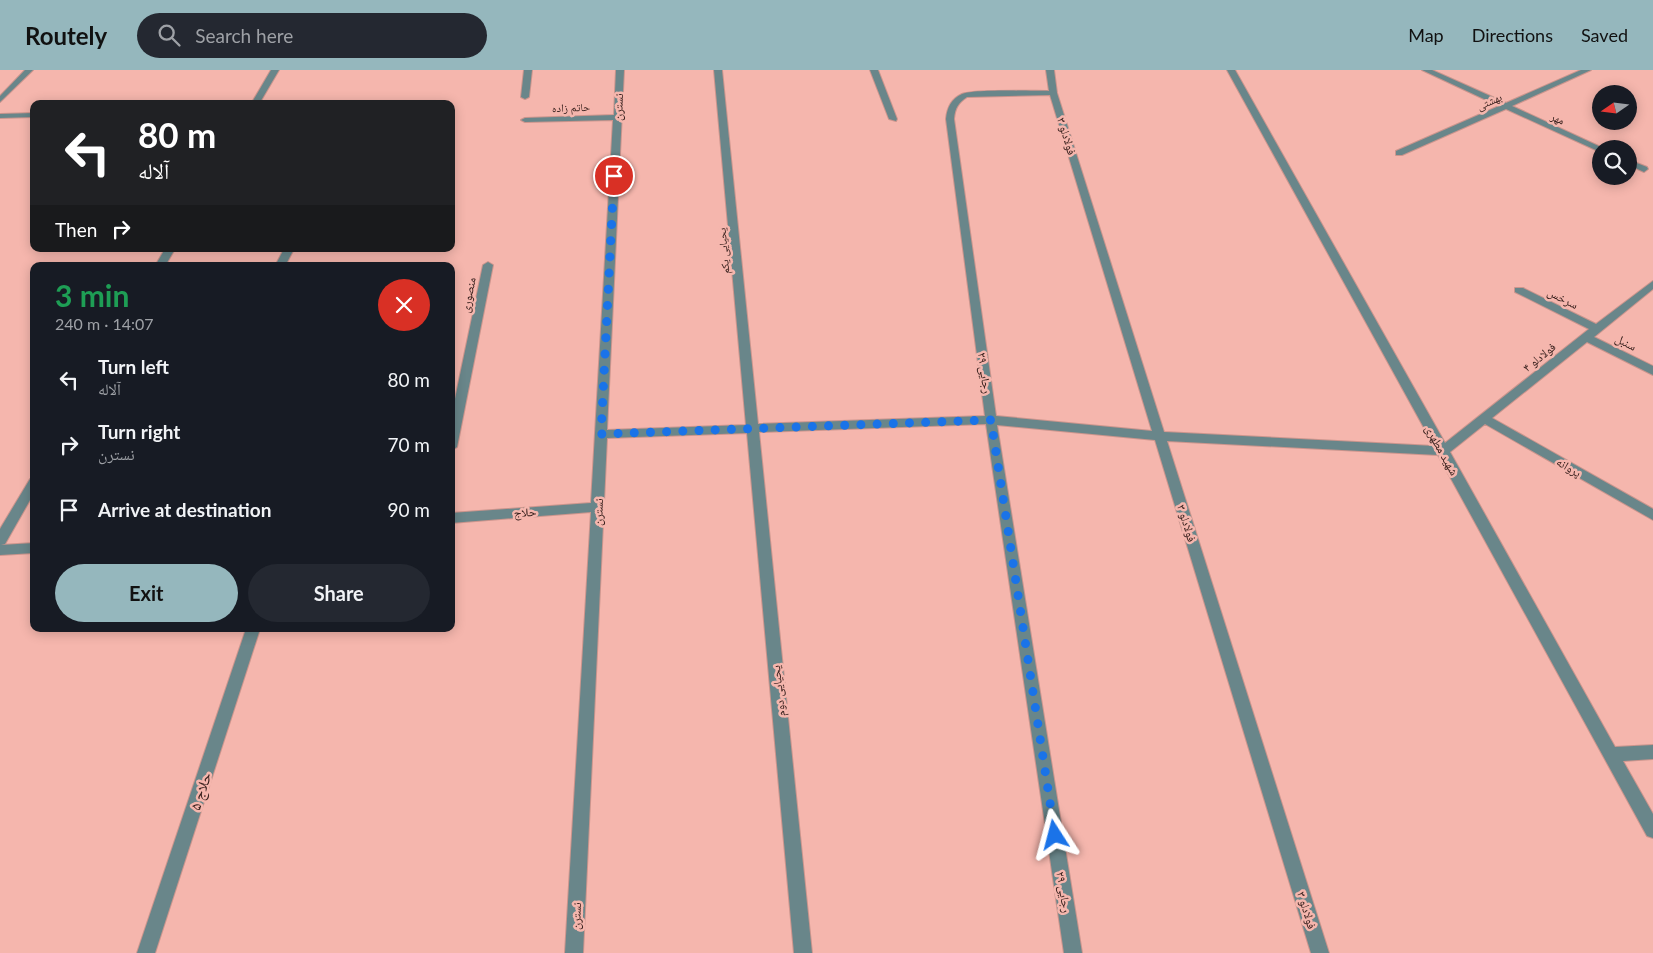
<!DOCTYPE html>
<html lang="en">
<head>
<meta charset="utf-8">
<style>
	body { margin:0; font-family:Lato,"Noto Naskh Arabic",sans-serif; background:#242831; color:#f1f3f6; height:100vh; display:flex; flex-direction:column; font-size:19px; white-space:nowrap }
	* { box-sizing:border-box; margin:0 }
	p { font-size:16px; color:#9ea1a6 }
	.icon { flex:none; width:28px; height:28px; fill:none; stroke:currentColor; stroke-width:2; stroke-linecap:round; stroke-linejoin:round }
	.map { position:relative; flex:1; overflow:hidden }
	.panel { position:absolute; left:30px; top:192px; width:425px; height:370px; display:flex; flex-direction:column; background:#171b24; border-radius:10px; box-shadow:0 2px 12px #0003 }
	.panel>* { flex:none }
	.guide { position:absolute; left:30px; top:30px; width:425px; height:152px; border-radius:10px; box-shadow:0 2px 12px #0003; background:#202124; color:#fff; overflow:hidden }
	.needle { width:32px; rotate:256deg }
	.controls { position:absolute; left:1592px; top:15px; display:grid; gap:10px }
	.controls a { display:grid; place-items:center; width:45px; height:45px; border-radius:50%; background:#171b24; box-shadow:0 2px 12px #0003; font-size:25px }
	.pin { position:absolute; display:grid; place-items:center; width:42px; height:42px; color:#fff; margin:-21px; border:2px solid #fff; border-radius:50%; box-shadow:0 1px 5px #0007 }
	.me { position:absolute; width:55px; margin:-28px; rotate:351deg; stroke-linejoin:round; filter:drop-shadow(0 0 4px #0008) }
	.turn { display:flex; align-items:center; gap:18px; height:105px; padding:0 25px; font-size:22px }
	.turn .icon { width:65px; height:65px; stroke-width:2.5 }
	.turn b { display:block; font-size:35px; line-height:42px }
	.then { display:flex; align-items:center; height:48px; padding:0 25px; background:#0003; gap:10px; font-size:19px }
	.round { display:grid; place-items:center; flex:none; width:52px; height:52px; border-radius:26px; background:#242831 }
	.summary { display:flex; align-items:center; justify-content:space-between; height:85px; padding:0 25px }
	h1 { font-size:30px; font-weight:700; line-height:38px; color:#1e9e55 }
	.action { display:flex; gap:10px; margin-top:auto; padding:10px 25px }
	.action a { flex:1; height:58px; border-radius:30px; background:#95b7bd; color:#111; font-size:20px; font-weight:700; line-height:58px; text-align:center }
	.action a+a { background:#242831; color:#f1f3f6 }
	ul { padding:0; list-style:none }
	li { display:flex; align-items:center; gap:15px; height:65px; padding:0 25px }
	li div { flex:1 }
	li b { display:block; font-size:19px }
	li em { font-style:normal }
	header { display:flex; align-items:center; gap:30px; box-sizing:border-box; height:70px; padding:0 25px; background:#95b7bd; color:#111 }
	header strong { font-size:24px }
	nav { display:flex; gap:28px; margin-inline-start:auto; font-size:18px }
	.search { width:350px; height:45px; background:#242831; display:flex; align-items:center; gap:12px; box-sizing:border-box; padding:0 18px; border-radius:28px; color:#9ea1a6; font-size:19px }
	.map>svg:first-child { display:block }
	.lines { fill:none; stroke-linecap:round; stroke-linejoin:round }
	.minor-casing { stroke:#cb958d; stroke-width:2 }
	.minor { fill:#69868a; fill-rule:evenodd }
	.route { stroke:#1a73e8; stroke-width:9; stroke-dasharray:0 16.2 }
	.labels { text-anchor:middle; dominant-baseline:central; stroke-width:5; stroke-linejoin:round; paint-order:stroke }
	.far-street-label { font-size:11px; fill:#38201d; stroke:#f5b6ad }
	.street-label { font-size:12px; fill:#38201d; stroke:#f5b6ad }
	.near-street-label { font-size:15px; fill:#38201d; stroke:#f5b6ad }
</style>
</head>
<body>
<header>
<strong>Routely</strong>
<div class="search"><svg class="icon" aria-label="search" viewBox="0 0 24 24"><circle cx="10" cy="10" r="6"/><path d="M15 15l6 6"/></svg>Search here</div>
<nav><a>Map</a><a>Directions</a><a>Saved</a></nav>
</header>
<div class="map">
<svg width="1653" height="883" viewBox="0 0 1653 883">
	<rect width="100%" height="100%" fill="#f5b6ad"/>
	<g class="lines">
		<defs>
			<path id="minor" d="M25,0H33L0,32V26Z
				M271,0H279L259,34H251Z
				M524,0H532L529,27L525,29L521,27Z
				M616,0H624L607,360L746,355L714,0H722L758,354L985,346L946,49C947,38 951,29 962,24C974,19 1032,21 1049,21L1046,0H1054L1057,23L1164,362L1434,376L1227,0H1235L1445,373L1589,259L1515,222V218H1523L1596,254L1653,211V219L1594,267L1653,296V305L1587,272L1492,348L1653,439V450L1485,354L1450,382L1615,677L1653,675V689L1623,691L1653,744V768L1647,766L1438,385L1167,371L1329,883H1311L1155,370L997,355L1082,883H1064L986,354L759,362L812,883H794L747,363L607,368L583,883H565L591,442L451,453V443L591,433L613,50L525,52L521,50L525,48L614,45ZM1050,25L1152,361L996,346L954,49C955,38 958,33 967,27Z
				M870,0H878L897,49L896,51L889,49Z
				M1422,0H1432L1506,33L1581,0H1591L1512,36L1605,79H1601V81H1598L1506,39L1402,85H1396V81L1499,36Z
				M34,43V47L0,48V44Z
				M1629,90L1647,97L1648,99L1644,102L1629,95Z
				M165,179H175L165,196H155Z
				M284,179H294L285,196H275Z
				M488,192L493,195L457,377L451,381V348L483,195Z
				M34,408V423L5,474L1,475L34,473V483L0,485V459L30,409Z
				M246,559H260L155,883H137Z"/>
		</defs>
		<use href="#minor" class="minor-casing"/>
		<use href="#minor" class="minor"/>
	</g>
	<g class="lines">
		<path class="route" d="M614,106L601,364L991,350L1055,765"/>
	</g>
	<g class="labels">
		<g class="far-street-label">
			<text transform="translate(1489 31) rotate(-24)">بهشتی</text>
			<text transform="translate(571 37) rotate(-2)">حاتم زاده</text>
			<text transform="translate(1558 48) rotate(24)">مهر</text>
			<text transform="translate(723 181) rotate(-95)">یحیایی یکم</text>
		</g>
		<g class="street-label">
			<text transform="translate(618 37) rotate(-87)">نسترن</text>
			<text transform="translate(1067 66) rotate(73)">فولادلو ۳</text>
			<text transform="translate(468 225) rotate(-79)">منصوری</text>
			<text transform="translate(1563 228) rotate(27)">سرخس</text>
			<text transform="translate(1626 272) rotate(27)">سنبل</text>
			<text transform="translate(1539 287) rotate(-39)">فولادلو ۴</text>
			<text transform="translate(985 303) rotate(82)">رجایی ۲۹</text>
			<text transform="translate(1442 380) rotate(61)">شهید مطهری</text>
			<text transform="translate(1569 397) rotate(30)">پروانه</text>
			<text transform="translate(525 442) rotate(-4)">حلاج</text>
			<text transform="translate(598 442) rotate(-87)">نسترن</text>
			<text transform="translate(1187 453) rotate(73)">فولادلو ۳</text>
			<text transform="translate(778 621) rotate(-96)">یحیایی دوم</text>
			<text transform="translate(1064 822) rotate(81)">رجایی ۲۹</text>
			<text transform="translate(1307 840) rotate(73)">فولادلو ۳</text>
			<text transform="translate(576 846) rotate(-87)">نسترن</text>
		</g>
		<g class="near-street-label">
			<text transform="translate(200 721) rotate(-72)">حلاج ۵</text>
		</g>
	</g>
</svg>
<div class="controls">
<a><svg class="needle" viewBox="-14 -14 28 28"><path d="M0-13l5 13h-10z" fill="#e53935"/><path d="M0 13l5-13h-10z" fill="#9ea1a6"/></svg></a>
<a><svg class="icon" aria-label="search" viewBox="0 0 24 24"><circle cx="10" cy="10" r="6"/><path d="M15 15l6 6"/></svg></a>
</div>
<div class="pin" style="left:614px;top:106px;background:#d93025"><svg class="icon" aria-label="arrive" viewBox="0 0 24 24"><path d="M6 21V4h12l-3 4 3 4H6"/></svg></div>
<svg class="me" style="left:1055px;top:765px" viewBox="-20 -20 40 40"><path d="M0-17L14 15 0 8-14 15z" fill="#1a73e8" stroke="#fff" stroke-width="4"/></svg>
<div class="guide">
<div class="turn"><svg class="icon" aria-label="left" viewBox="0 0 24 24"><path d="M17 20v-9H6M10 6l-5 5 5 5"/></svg><div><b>80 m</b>آلاله</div></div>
<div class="then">Then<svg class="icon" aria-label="right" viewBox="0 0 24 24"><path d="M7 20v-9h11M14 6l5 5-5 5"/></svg></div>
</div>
<section class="panel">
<div class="summary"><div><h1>3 min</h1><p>240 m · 14:07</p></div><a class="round" style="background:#d93025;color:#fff"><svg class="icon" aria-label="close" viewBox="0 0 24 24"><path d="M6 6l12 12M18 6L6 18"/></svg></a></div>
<ul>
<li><svg class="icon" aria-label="left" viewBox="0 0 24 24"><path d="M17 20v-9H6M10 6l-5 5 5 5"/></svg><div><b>Turn left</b><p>آلاله</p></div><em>80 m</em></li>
<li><svg class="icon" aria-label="right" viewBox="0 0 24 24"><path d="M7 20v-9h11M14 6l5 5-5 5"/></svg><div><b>Turn right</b><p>نسترن</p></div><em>70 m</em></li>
<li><svg class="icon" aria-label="arrive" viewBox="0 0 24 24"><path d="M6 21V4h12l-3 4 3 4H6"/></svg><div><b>Arrive at destination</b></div><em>90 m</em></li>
</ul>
<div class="action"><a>Exit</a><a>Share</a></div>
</section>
</div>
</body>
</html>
